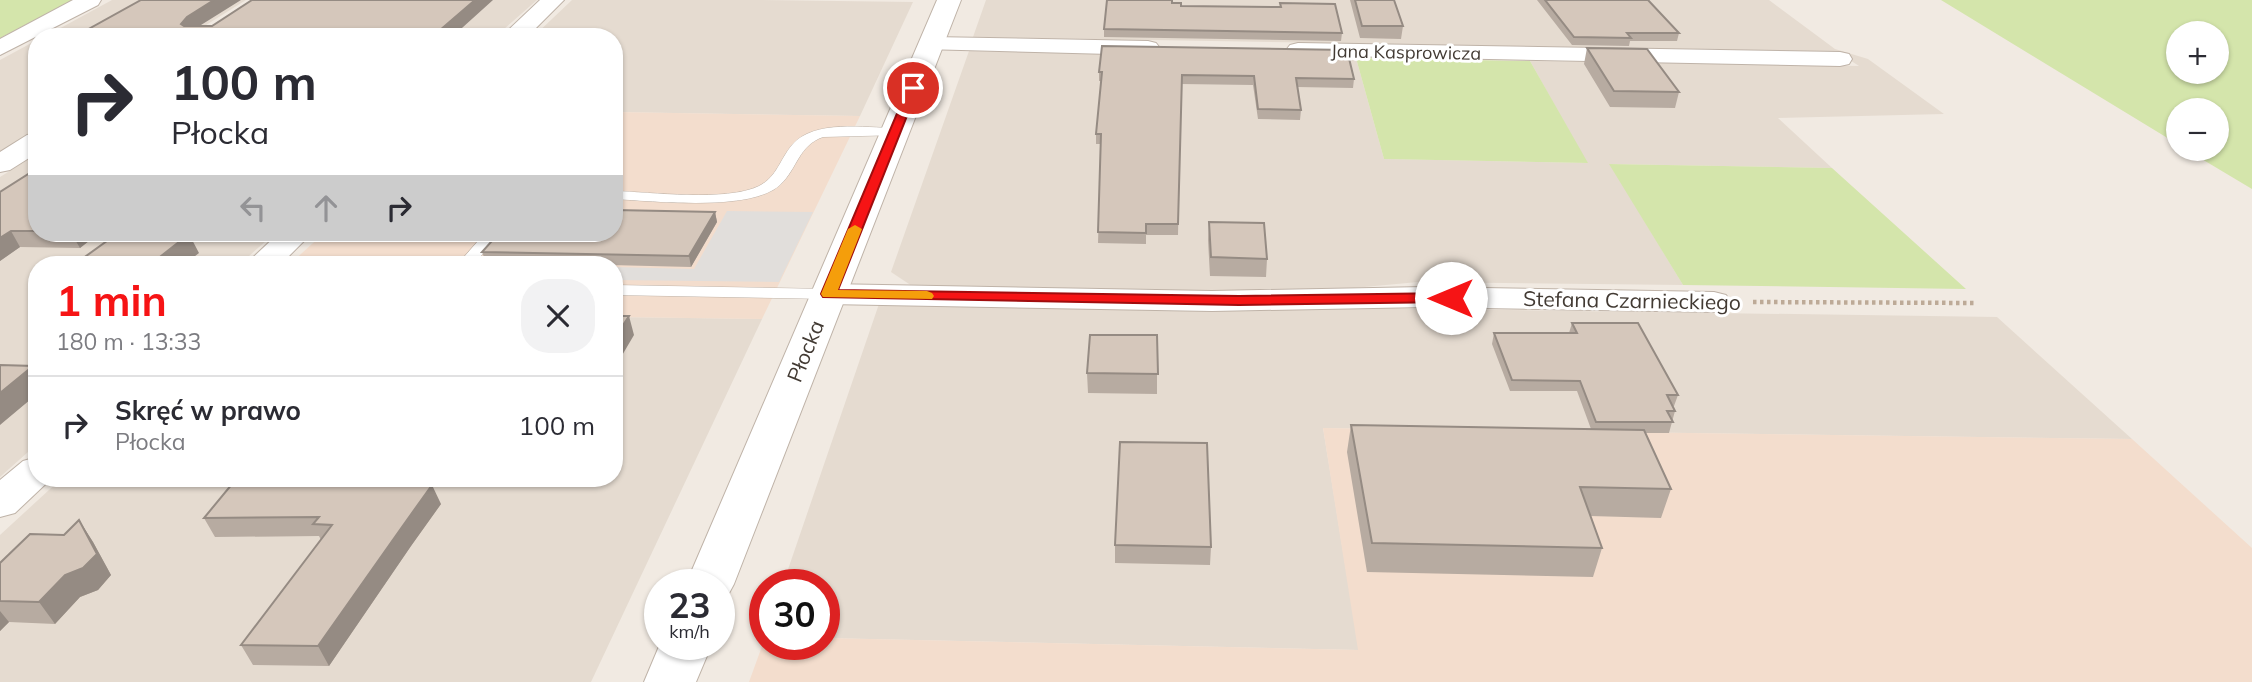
<!DOCTYPE html>
<html lang="pl">
<head>
<meta charset="utf-8">
<style>
	body { margin:0; font-family:Mulish,sans-serif; background:#f2f2f3; color:#2b2b33; height:100vh; display:flex; flex-direction:column; font-size:26px; white-space:nowrap }
	* { box-sizing:border-box; margin:0 }
	p { font-size:23px; color:#7c7c81 }
	.icon { flex:none; width:38px; height:38px; fill:none; stroke:currentColor; stroke-width:2; stroke-linecap:round; stroke-linejoin:round }
	.map { position:relative; flex:1; overflow:hidden }
	.panel { position:absolute; left:28px; top:256px; width:595px; height:231px; display:flex; flex-direction:column; background:#fff; border-radius:28px; box-shadow:0 2px 5px #0004 }
	.panel>* { flex:none }
	.banner { position:absolute; left:28px; top:28px; width:595px; height:214px; border-radius:28px; box-shadow:0 2px 5px #0004; background:#fff; color:#2b2b33; overflow:hidden }
	.fabs { position:absolute; left:2166px; top:21px; display:grid; gap:14px }
	.fabs a { display:grid; place-items:center; width:63px; height:63px; border-radius:50%; background:#fff; box-shadow:0 2px 5px #0004; font-size:35px }
	.speed { position:absolute; left:644px; top:569px; display:flex; gap:14px; font-size:35px; font-weight:700; text-align:center }
	.speed>* { display:grid; place-content:center; width:91px; height:91px; border-radius:50%; background:#fff; box-shadow:0 2px 5px #0004; line-height:1 }
	.speed small { font-size:18px; font-weight:400 }
	.speed .limit { border:10px solid #d22; background:#fff; color:#111 }
	.pin { position:absolute; display:grid; place-items:center; width:60px; height:60px; color:#fff; margin:-30px; border:4px solid #fff; border-radius:50%; box-shadow:0 2px 7px #0007 }
	.me { position:absolute; width:77px; margin:-38px; rotate:270deg; stroke-linejoin:round; filter:drop-shadow(0 0 5px #0008) }
	.turn { display:flex; align-items:center; gap:24px; height:147px; padding:0 28px; font-size:32px }
	.turn .icon { width:91px; height:91px; stroke-width:2.5 }
	.turn b { display:block; font-size:49px; line-height:60px }
	.lanes { display:flex; align-items:center; height:66px; padding:0 28px; background:#0003; justify-content:center; gap:35px; direction:ltr }
	.lanes .off { opacity:.35 }
	.round { display:grid; place-items:center; flex:none; width:74px; height:74px; border-radius:28px; background:#f2f2f3 }
	.overview { display:flex; align-items:center; justify-content:space-between; height:119px; padding:0 28px }
	h1 { font-size:42px; font-weight:700; line-height:52px; color:#f61415 }
	ul { padding:0; list-style:none }
	li { display:flex; align-items:center; gap:21px; height:98px; padding:0 28px; border-top:2px solid #e1e1e2 }
	li div { flex:1 }
	li b { display:block; font-size:26px }
	li em { font-style:normal }
	.map>svg:first-child { display:block }
	.residential { fill:#e5dbd0 }
	.commercial { fill:#f3ddcd }
	.green { fill:#d4e5ab; fill-rule:evenodd }
	.parking { fill:#e1dedb }
	.lines { fill:none; stroke-linecap:round; stroke-linejoin:round }
	.service-casing { stroke:#bfb3a8; stroke-width:1 }
	.minor-casing { stroke:#bfb3a8; stroke-width:2 }
	.tertiary-casing { stroke:#bfb3a8; stroke-width:2 }
	.path { stroke:#bdaa97; stroke-width:4.5; stroke-dasharray:3.5 3.5; stroke-linecap:butt }
	.service { fill:#fff; fill-rule:evenodd }
	.minor { fill:#fff; fill-rule:evenodd }
	.tertiary { fill:#fff; fill-rule:evenodd }
	.wall { fill:#b7aba1 }
	.shaded-wall { fill:#958b83 }
	.building { fill:#d5c7bb; stroke:#958b83; stroke-width:2 }
	.route { fill:#f61415; stroke:#a00d0e; stroke-width:2 }
	.slow { fill:#f59e0b }
	.labels { text-anchor:middle; dominant-baseline:central; stroke-width:6; stroke-linejoin:round; paint-order:stroke }
	.far-street-label { font-size:18px; fill:#423a33; stroke:#fff }
	.street-label { font-size:21px; fill:#423a33; stroke:#fff }
</style>
</head>
<body>
<div class="map">
<svg width="2252" height="682" viewBox="0 0 2252 682">
	<rect width="100%" height="100%" fill="#f1eae2"/>
	<path class="residential" d="M112,0H246L187,37H44Z
		M278,0H537L495,37H220Z
		M572,0H757L913,2L860,116L614,112V37H533Z
		M986,0H1769L1835,49L1868,59L1944,114L1778,118L1832,168L1610,164L1683,285L1418,282L1300,293L915,288L891,272L969,51L1356,58L1384,159L1587,163L1530,61L1859,66L1842,55L1700,49L973,37Z
		M37,40V129L0,152V60Z
		M37,154V233H275L240,264H37V444L0,477V177Z
		M880,301L1997,317L2132,439L1323,428L1359,650L824,638V584H783Z
		M614,317L762,319L591,682H0V535L62,478H614Z"/>
	<path class="commercial" d="M614,112L860,116L762,319L614,317V264H290L324,233H614Z
		M1323,428L2132,439L2252,548V682H749L765,638V644H824V638L1358,650Z"/>
	<path class="green" d="M0,0H73L0,38Z
		M1941,0H2252V189L2185,149H2217V110H2179V145ZM2179,33H2217V72H2179Z
		M1356,58L1530,61L1588,163L1384,159Z
		M1609,164L1832,168L1966,289L1683,285Z"/>
	<path class="parking" d="M727,211L813,212L779,282L614,280V267L694,269Z"/>
	<g class="lines">
		<defs>
			<path id="service" d="M895,128L900,129V135L823,137C798,146 798,168 780,185C751,212 653,201 614,199V191C651,192 726,202 759,186C777,177 780,159 792,145C814,119 865,128 895,128Z
				M485,233H501L474,264H458Z
				M614,285L828,289L836,294L828,299L614,295Z"/>
			<path id="minor" d="M73,0H101L98,5L0,55V39Z
				M540,0H564L527,37H501Z
				M931,37L1148,41L1156,43L1160,48L1156,53L1148,55L923,49L919,44L923,39Z
				M1298,43L1840,52L1849,54L1852,59L1849,64L1840,66L1290,55L1286,50L1290,45Z
				M37,133V153L10,170L0,172V152L27,135Z
				M279,233H312L281,264H246Z
				M828,284L1212,291L1425,287L1714,292L1726,295L1731,302L1726,309L1714,312L1425,307L1212,311L828,304L816,301L811,294L816,287Z
				M37,457V478H52L15,513L0,517V480L23,461Z"/>
			<path id="tertiary" d="M937,0H961L734,584L727,597L719,599V584H686Z
				M660,644H712L696,682H644Z"/>
		</defs>
		<use href="#service" class="service-casing"/>
		<use href="#minor" class="minor-casing"/>
		<use href="#tertiary" class="tertiary-casing"/>
		<path class="path" d="M1753,302L1974,303"/>
		<use href="#service" class="service"/>
		<use href="#minor" class="minor"/>
		<use href="#tertiary" class="tertiary"/>
	</g>
	<path class="wall" d="M1350,0H1394L1403,26L1401,39L1360,38Z
		M1537,0H1648L1679,33L1677,41H1630L1629,46L1572,45Z
		M1172,3L1181,6L1280,7V3L1342,33L1341,41L1104,37V29Z
		M1587,48L1679,92L1675,108L1610,107L1584,64Z
		M1099,72L1354,79L1353,88L1297,87L1301,110L1300,120L1258,119L1253,85L1181,84L1178,235H1146V244L1098,243L1101,144H1096V134L1101,81H1099Z
		M37,171V233H99L80,248L20,247L0,261V192Z
		M715,212L717,222L691,267L486,262L482,252Z
		M1209,222L1267,259L1266,277L1210,276L1208,240Z
		M1572,323L1678,395L1674,406H1673L1675,411L1669,433H1645L1671,489L1661,518L1590,516L1602,548L1593,577L1367,572L1347,452L1351,425L1591,429L1577,391H1510L1492,344L1494,333H1569Z
		M1157,335V394L1088,393L1087,373Z
		M294,478L297,482L441,504L411,546L329,666L253,665L241,645L321,540L319,536L215,537L204,518Z
		M79,520L93,542L111,575L98,590L80,597L55,624L9,622L0,631V563L64,535Z
		M1115,545L1211,547L1210,565L1115,563Z"/>
	<path class="shaded-wall" d="M214,0H241L193,30L188,37L181,24L187,17Z
		M475,0H493L452,37H432Z
		M715,212L717,222L691,267L689,256Z
		M11,231L20,247L0,261V238Z
		M71,233H99L80,248Z
		M189,234L199,253L185,264H151Z
		M629,316L634,335L614,369V339Z
		M33,366L37,371V394L0,425V393Z
		M432,485L441,504L411,546L329,666L318,646L402,527Z
		M79,520L93,542L111,575L98,590L80,597L55,624L39,602Z
		M0,611L9,622L0,631Z"/>
	<path class="building" d="M141,0H214L187,17L181,24L184,26H212L252,0H475L432,37L76,36Z
		M1107,0H1172V3H1181V6L1281,7L1280,3L1335,4L1342,33L1104,29Z
		M1355,0H1394L1403,26H1362Z
		M1545,0H1648L1679,33H1627L1631,38L1574,37Z
		M1102,46L1347,50L1354,79L1296,78L1301,110L1258,109L1254,76L1182,75L1178,224H1146V233L1098,232L1101,134H1096L1102,72H1099Z
		M1587,48L1647,49L1679,92L1614,91Z
		M33,171H37V231H11L0,238V192Z
		M614,210L715,212L689,256L482,252L499,233H614Z
		M1209,222L1264,223L1267,259L1211,257Z
		M118,233H132L189,234L151,264H75Z
		M614,316H629L614,339Z
		M1572,323H1638L1678,395H1667L1675,411H1667L1673,422H1596L1580,381L1512,380L1494,333H1577Z
		M1090,335H1157L1158,374L1087,373Z
		M0,365L33,366L0,393Z
		M1351,425L1644,430L1671,489L1580,487L1602,548L1372,543Z
		M1120,442L1207,443L1211,547L1115,545Z
		M237,478H294L291,482L432,485L402,527L318,646L241,645L332,525L313,524L319,517L204,518Z
		M79,520L97,554L83,568L65,575L39,602L0,601V563L30,534L64,535Z"/>
	<path class="route" d="M909,85L918,88L838,290L1239,296L1451,293L1459,298L1451,302L1239,305L823,297L821,294Z"/>
	<path class="slow" d="M855,225L862,229L838,290L927,291L932,293L934,296L932,299L823,297L821,294L848,229Z"/>
	<g class="labels">
		<g class="far-street-label">
			<text transform="translate(1406 52) rotate(1)">Jana Kasprowicza</text>
		</g>
		<g class="street-label">
			<text transform="translate(1632 300) rotate(1)">Stefana Czarnieckiego</text>
			<text transform="translate(805 351) rotate(-68)">Płocka</text>
		</g>
	</g>
</svg>
<div class="fabs">
<a>+</a>
<a>−</a>
</div>
<div class="speed"><div>23<small>km/h</small></div><div class="limit">30</div></div>
<div class="pin" style="left:913px;top:88px;background:#d93025"><svg class="icon" aria-label="arrive" viewBox="0 0 24 24"><path d="M6 21V4h12l-3 4 3 4H6"/></svg></div>
<svg class="me" style="left:1451px;top:298px" viewBox="-20 -20 40 40"><circle r="19" fill="#fff"/><path d="M0-13L10 11 0 6-10 11z" fill="#f61415"/></svg>
<div class="banner">
<div class="turn"><svg class="icon" aria-label="right" viewBox="0 0 24 24"><path d="M7 20v-9h11M14 6l5 5-5 5"/></svg><div><b>100 m</b>Płocka</div></div>
<div class="lanes"><svg class="icon off" aria-label="left" viewBox="0 0 24 24"><path d="M17 20v-9H6M10 6l-5 5 5 5"/></svg><svg class="icon off" aria-label="ahead" viewBox="0 0 24 24"><path d="M12 20V5M6 11l6-6 6 6"/></svg><svg class="icon" aria-label="right" viewBox="0 0 24 24"><path d="M7 20v-9h11M14 6l5 5-5 5"/></svg></div>
</div>
<section class="panel">
<div class="overview"><div><h1>1 min</h1><p>180 m · 13:33</p></div><a class="round"><svg class="icon" aria-label="close" viewBox="0 0 24 24"><path d="M6 6l12 12M18 6L6 18"/></svg></a></div>
<ul>
<li><svg class="icon" aria-label="right" viewBox="0 0 24 24"><path d="M7 20v-9h11M14 6l5 5-5 5"/></svg><div><b>Skręć w prawo</b><p>Płocka</p></div><em>100 m</em></li>
</ul>
</section>
</div>
</body>
</html>
